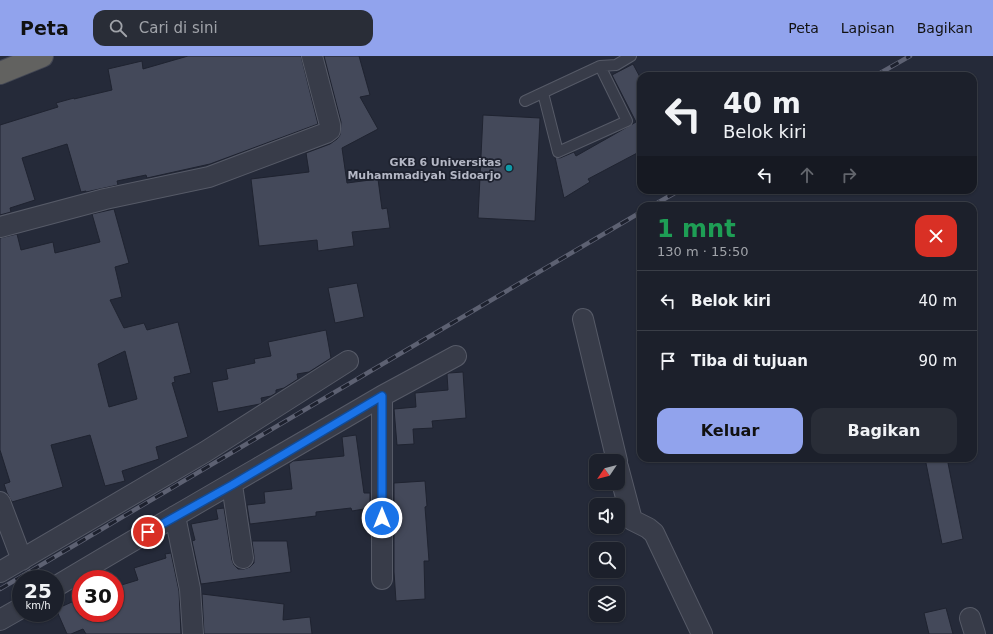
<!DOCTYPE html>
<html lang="id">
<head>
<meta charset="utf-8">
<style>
	body { margin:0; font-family:"DejaVu Sans",sans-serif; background:#292d37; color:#f1f3f6; height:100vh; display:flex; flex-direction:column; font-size:15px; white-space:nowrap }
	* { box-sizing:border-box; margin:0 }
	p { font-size:13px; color:#a0a3a9 }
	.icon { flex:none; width:22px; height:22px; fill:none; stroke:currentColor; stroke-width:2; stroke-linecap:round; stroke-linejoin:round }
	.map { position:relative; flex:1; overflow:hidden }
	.sheet { position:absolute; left:637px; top:146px; width:340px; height:260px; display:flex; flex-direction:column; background:#1c202b; border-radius:12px; box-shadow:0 1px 3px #0004,0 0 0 1px #3a3e47 }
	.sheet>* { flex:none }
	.guide { position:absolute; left:637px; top:16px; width:340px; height:122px; border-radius:12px; box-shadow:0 1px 3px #0004,0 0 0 1px #3a3e47; background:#1c202b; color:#f1f3f6; overflow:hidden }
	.needle { width:26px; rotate:235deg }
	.buttons { position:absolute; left:589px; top:398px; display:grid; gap:8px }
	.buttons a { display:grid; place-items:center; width:36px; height:36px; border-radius:8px; background:#1c202b; box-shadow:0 1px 3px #0004,0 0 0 1px #3a3e47; font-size:20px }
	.speed { position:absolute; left:12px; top:514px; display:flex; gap:8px; font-size:20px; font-weight:700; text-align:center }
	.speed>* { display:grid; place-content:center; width:52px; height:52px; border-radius:50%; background:#1c202b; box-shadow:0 1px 3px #0004,0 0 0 1px #3a3e47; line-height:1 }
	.speed small { font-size:10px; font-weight:400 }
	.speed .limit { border:6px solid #d22; background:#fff; color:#111 }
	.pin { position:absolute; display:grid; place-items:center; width:34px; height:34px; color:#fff; margin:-17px; border:2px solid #fff; border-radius:50%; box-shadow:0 1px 4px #0007 }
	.me { position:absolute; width:44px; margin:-22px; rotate:0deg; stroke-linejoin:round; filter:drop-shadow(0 0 3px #0008) }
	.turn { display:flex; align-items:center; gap:14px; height:84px; padding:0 20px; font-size:18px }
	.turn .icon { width:52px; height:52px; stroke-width:2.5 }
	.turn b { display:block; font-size:28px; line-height:34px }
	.lanes { display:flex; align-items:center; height:38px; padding:0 20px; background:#0003; justify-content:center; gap:20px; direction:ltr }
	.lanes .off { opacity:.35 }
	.round { display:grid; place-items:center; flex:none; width:42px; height:42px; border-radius:12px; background:#292d37 }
	.summary { display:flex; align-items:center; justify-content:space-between; height:68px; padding:0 20px }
	h1 { font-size:24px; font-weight:600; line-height:30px; color:#1e9e55 }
	.button { display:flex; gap:8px; margin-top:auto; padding:8px 20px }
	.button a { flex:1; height:46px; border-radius:12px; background:#91a3ed; color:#111; font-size:16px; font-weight:600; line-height:46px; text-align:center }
	.button a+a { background:#292d37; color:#f1f3f6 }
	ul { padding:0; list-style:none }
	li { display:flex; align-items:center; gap:12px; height:60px; padding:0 20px; border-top:1px solid #3a3e47 }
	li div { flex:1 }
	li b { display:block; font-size:15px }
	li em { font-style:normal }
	header { display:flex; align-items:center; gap:24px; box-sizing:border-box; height:56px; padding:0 20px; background:#91a3ed; color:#111 }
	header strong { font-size:19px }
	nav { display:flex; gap:22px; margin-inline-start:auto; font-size:14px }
	.search { width:280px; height:36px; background:#292d37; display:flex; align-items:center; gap:10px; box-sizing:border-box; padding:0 14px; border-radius:12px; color:#a0a3a9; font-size:15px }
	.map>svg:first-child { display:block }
	.building { fill:#44495a; stroke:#1f2330; fill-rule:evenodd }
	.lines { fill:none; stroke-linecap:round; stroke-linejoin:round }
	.service-casing { stroke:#565a67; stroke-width:12 }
	.minor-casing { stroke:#565a67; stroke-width:22 }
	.trunk-casing { stroke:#434754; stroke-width:24 }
	.service { stroke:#383c49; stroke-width:10 }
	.minor { stroke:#383c49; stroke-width:20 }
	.trunk { stroke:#626260; stroke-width:22 }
	.rail-casing { stroke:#5d6172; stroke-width:4.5 }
	.rail { stroke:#1d212e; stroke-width:3; stroke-dasharray:9; stroke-linecap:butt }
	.route-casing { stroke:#114b97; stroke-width:10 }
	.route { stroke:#1a73e8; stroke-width:7 }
	.culture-dot { fill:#0f9aa8; stroke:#1d212e; stroke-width:1.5 }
	.labels { text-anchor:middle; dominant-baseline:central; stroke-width:3.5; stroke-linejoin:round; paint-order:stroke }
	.poi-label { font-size:11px; font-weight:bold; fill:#b4b7c5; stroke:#1d212e; text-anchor:end }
</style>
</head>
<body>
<header>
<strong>Peta</strong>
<div class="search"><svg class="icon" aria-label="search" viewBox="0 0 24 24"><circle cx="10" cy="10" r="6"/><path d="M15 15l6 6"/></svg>Cari di sini</div>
<nav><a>Peta</a><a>Lapisan</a><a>Bagikan</a></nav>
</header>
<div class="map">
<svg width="993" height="578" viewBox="0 0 993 578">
	<rect width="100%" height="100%" fill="#252a39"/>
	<path class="building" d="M188,0H301L318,68L210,108L147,122L146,119L117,125L118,129L86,136V135L81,136L67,88L22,102L35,144L10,152L11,156L0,159V69L58,51L56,47L74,42V43L112,34L108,13L142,5L143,13Z
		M324,0H359L370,39L360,41L378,73L342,92L347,127L378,123L382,153L387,152L390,172L352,176L354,190L318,195L317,184L259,190L251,123L309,116L306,97L330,88L337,83L340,79L341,66Z
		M633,8L641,23V95L588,123L590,126L564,142L555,101L560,102L574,96L576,100L636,66L612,19Z
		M483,59L540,62L535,165L478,162Z
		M114,153L129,207L115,211L122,241L110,244L124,272L144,267L147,274L178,266L191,317L174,321L175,326L172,327L188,381L156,391L159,403L122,415L125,425L105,430L90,379L51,389L63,431L12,446L7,437L4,428L10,426L0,394V182L17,178L21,194L53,186L55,197L100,186L92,158ZM125,295L137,343L109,351L98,308Z
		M357,227L364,261L335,267L328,232Z
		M326,274L331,302L309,316L297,318L298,323L284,332L276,334V337L271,340L261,342L262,346L260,348L218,356L212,326L228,323L226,313L255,307L254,303L271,300L268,286Z
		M463,316L466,362L432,365L433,372L413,373L414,388L397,389L394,353L416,351L415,337L448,334L447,318L449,317Z
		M356,379L364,437H370V452L352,455L351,452L316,456V460L250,468L247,449L265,447L264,436L292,433L289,408L293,405L344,400L342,381Z
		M925,402H947L963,483L942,488Z
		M425,425L427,450L425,451L429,505H424L425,543L396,545L394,516V427Z
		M224,452L232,504L234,509L238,513H244L250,511L254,507V500L252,485H287L291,516L201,528L192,485L195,484L191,468L218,463L216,453Z
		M171,497L179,535L181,578H86L83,573L71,578H67L56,553L81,542V557H115V531L138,524L134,512L166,502L165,498Z
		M202,538L284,548L283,564L310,561L312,578H204Z
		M946,552L953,578H929L924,557Z"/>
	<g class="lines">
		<defs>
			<path id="service" d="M543,37L558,96L627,65L600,10
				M525,45L600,10L616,9L631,0"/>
			<path id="minor" d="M0,171L105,143L209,121L326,77L330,74V69L312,0
				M583,263L617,405
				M382,340L456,300
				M618,411L632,464L648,472L654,477L702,578
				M232,429L243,502
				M0,446L22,504
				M175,460L190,533L193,578
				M0,516L205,396L348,305
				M55,531C163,466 273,404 382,340V523
				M970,562L975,578
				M0,564L21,552"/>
			<path id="trunk" d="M0,17L42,0"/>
		</defs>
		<use href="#service" class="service-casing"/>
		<use href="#minor" class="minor-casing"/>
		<use href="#trunk" class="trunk-casing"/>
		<use href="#service" class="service"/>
		<use href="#minor" class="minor"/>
		<use href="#trunk" class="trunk"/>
		<defs>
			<path id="rail" d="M875,20L910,0
				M652,150L680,134
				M0,533L641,156"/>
		</defs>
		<use href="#rail" class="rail-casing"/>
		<use href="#rail" class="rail"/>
	</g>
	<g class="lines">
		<defs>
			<path id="route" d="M148,476L232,429L382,340V462"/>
		</defs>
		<use href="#route" class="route-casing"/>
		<use href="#route" class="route"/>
	</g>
	<circle class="culture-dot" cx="509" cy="112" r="4"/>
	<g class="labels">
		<g class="poi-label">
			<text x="501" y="106">GKB 6 Universitas<tspan x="501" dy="13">Muhammadiyah Sidoarjo</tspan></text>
		</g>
	</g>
</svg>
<div class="buttons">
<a><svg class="needle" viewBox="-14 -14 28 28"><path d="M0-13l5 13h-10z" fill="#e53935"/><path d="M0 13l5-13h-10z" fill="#a0a3a9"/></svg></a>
<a><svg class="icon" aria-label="sound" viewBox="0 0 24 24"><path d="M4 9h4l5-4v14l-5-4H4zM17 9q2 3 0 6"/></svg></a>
<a><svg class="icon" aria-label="search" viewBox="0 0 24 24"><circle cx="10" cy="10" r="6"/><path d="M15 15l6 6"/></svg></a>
<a><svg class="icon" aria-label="layers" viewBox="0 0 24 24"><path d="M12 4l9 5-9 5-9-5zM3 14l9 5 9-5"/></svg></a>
</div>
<div class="speed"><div>25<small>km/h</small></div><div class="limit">30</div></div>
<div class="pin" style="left:148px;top:476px;background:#d93025"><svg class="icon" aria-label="arrive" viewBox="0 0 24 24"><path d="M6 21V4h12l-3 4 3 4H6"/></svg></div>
<svg class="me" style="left:382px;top:462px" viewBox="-20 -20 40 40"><circle r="17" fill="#1a73e8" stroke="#fff" stroke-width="3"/><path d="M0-11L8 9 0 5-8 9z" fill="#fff"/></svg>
<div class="guide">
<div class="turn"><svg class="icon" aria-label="left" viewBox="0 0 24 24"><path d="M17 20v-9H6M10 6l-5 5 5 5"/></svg><div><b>40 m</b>Belok kiri</div></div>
<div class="lanes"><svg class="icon" aria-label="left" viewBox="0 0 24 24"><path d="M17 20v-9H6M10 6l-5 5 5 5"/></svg><svg class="icon off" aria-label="ahead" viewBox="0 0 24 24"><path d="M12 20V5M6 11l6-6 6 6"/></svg><svg class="icon off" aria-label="right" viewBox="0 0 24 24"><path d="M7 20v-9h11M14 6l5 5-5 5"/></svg></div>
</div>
<section class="sheet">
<div class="summary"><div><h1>1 mnt</h1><p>130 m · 15:50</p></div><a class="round" style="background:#d93025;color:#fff"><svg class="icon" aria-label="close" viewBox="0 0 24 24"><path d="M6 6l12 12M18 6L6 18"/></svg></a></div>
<ul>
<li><svg class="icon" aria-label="left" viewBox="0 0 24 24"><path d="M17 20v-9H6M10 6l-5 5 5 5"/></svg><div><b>Belok kiri</b></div><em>40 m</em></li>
<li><svg class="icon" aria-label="arrive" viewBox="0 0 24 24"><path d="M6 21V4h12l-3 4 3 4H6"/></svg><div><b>Tiba di tujuan</b></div><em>90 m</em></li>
</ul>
<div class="button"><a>Keluar</a><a>Bagikan</a></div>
</section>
</div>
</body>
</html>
